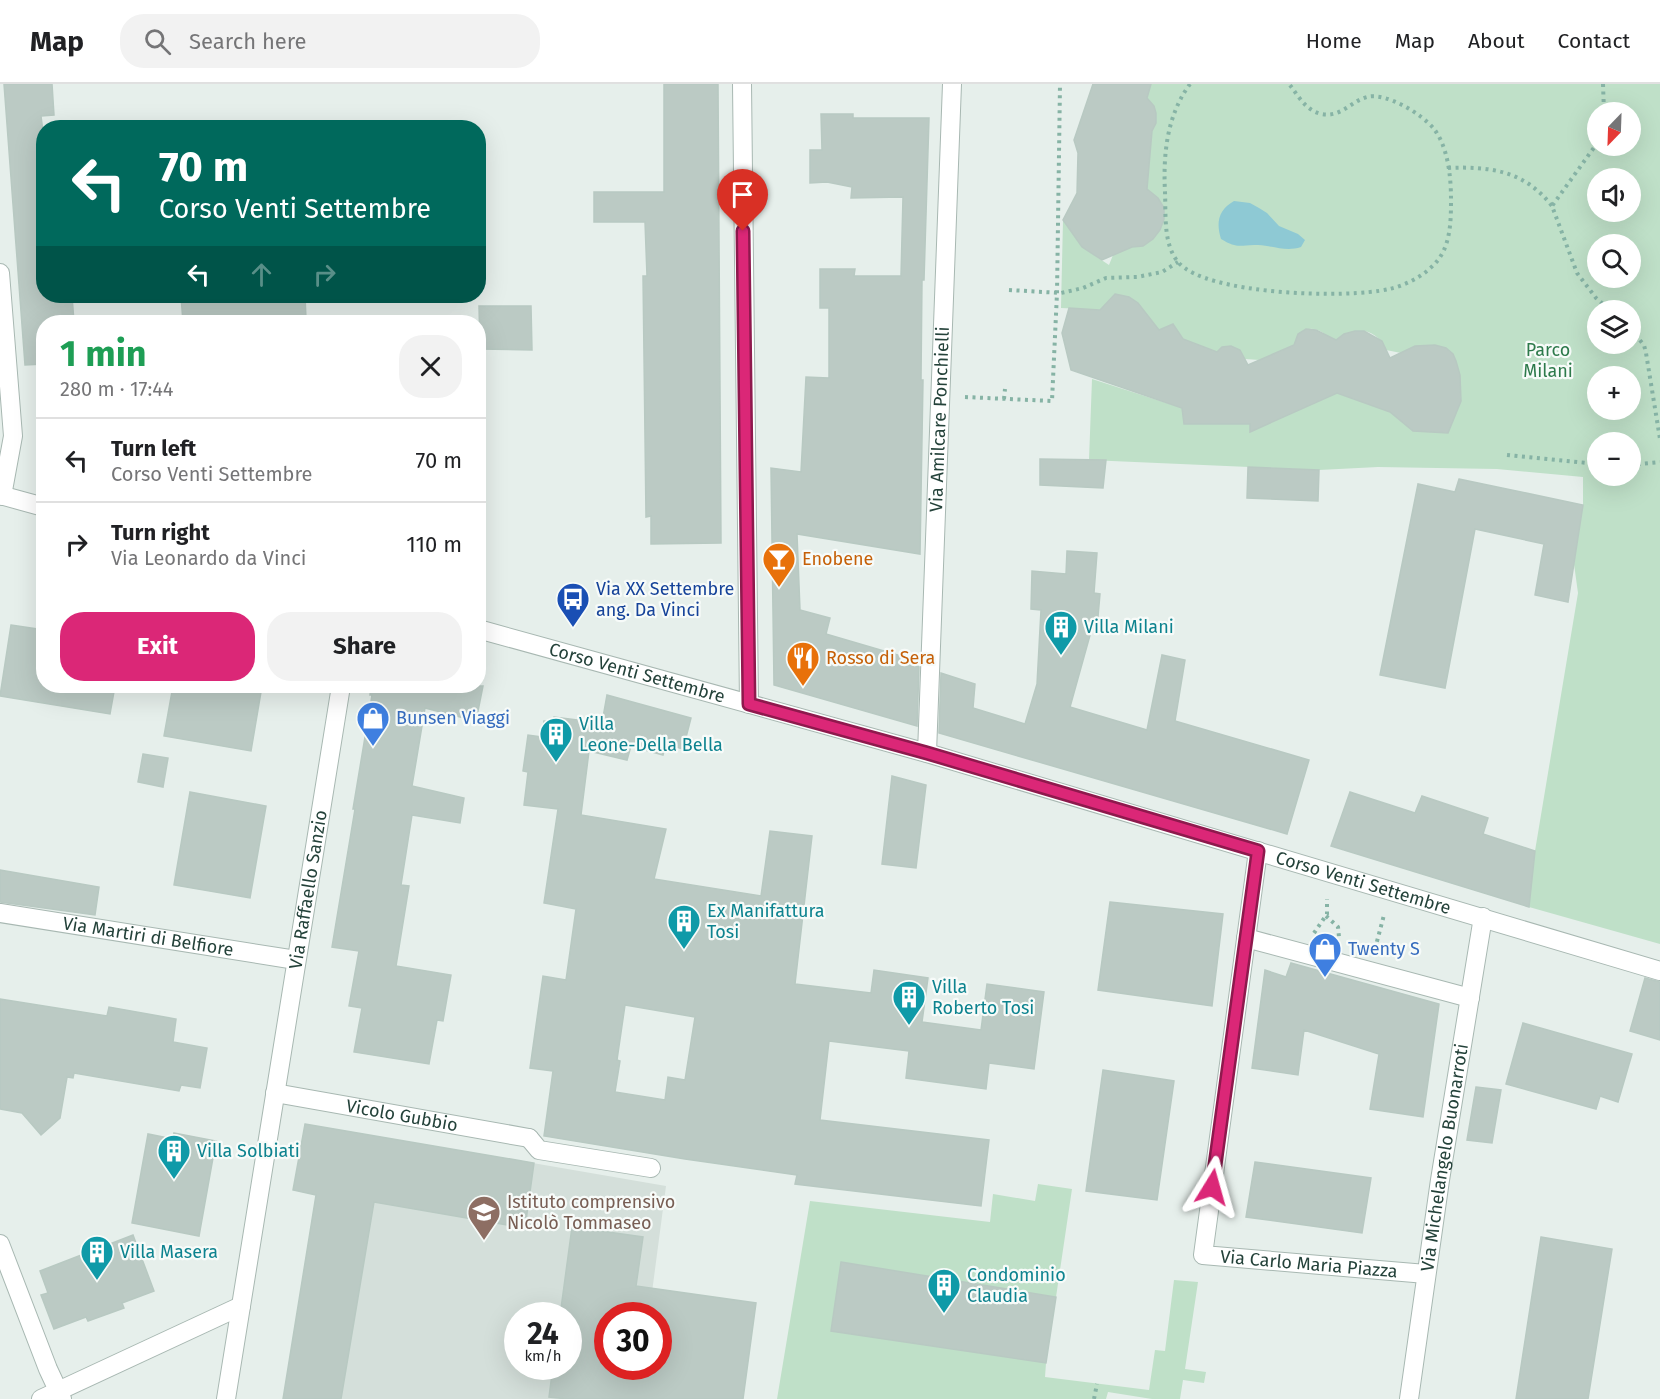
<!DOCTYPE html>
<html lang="en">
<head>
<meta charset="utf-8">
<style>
	body { margin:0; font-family:"Fira Sans",sans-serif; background:#f2f2f2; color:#202124; height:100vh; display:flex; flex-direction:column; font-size:22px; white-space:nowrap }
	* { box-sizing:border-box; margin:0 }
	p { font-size:20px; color:#757577 }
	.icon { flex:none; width:33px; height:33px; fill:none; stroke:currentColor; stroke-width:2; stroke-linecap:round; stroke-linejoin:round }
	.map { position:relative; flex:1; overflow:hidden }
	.sheet { position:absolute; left:36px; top:231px; width:450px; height:378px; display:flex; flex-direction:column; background:#fff; border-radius:24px; box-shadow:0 6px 24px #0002 }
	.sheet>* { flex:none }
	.banner { position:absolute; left:36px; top:36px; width:450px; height:183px; border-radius:24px; box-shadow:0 6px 24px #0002; background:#00695c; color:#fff; overflow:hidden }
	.needle { width:39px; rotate:203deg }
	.buttons { position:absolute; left:1587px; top:18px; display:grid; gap:12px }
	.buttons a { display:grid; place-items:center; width:54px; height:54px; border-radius:50%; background:#fff; box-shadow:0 6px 24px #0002; font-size:30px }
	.speed { position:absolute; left:504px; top:1218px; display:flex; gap:12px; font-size:30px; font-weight:700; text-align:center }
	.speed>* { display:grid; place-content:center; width:78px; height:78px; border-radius:50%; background:#fff; box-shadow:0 6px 24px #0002; line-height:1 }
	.speed small { font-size:15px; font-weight:400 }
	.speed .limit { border:9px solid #d22; background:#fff; color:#111 }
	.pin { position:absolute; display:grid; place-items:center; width:51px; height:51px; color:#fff; margin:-62px -26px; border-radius:50% 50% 50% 0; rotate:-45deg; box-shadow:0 0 6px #0007 }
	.pin .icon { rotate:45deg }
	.me { position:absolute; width:66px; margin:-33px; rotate:8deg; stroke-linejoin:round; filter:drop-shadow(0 0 4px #0008) }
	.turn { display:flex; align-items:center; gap:21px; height:126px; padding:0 24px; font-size:27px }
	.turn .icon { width:78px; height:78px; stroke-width:2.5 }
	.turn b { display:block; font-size:42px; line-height:51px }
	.lanes { display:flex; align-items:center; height:57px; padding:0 24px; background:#0003; justify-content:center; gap:30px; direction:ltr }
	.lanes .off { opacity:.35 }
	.round { display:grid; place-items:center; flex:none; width:63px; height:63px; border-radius:24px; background:#f2f2f2 }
	.headline { display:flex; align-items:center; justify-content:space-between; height:102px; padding:0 24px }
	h1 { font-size:36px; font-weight:700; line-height:45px; color:#1e9e55 }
	.button { display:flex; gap:12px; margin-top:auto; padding:12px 24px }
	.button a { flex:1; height:69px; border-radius:24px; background:#db2777; color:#fff; font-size:24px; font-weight:700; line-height:69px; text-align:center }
	.button a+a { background:#f2f2f2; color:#202124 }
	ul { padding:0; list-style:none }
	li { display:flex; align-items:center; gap:18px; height:84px; padding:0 24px; border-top:2px solid #e0e0e0 }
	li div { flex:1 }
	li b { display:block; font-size:22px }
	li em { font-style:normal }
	header { display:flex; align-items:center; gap:36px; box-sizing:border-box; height:84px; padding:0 30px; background:#fff; border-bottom:2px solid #e0e0e0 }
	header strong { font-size:28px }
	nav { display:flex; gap:33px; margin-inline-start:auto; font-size:21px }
	.search { width:420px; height:54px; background:#f2f2f2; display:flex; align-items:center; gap:15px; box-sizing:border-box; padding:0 21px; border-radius:24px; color:#757577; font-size:22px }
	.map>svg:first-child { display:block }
	.built { fill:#d4dfda; fill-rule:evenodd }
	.green { fill:#bfe0c8; fill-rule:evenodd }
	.water { fill:#8ec9d4 }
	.building { fill:#bbcac4; stroke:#b8c9c2; stroke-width:1.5; fill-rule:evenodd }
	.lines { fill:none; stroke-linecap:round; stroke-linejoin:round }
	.service-casing { stroke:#a8b8b2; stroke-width:20 }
	.minor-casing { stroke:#a8b8b2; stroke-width:20 }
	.tertiary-casing { stroke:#a8b8b2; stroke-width:20 }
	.path { stroke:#86b3a5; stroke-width:4; stroke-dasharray:3 4.5; stroke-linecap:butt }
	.service { stroke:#fff; stroke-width:18 }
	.minor { stroke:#fff; stroke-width:18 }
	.tertiary { stroke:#fff; stroke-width:18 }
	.route-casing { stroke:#8e194d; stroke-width:15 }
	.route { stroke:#db2777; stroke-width:10 }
	.labels { text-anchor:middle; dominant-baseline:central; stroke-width:4.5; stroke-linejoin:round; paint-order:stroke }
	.park-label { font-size:18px; fill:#2d7a4b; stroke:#f7fbf9 }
	.street-label { font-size:18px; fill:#24423a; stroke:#f7fbf9 }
	.food-label { font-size:18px; fill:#c56008; stroke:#f7fbf9; text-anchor:start }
	.transit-label { font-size:18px; fill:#164399; stroke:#f7fbf9; text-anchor:start }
	.culture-label { font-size:18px; fill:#0d838f; stroke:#f7fbf9; text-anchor:start }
	.shop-label { font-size:18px; fill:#366cbe; stroke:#f7fbf9; text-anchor:start }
	.education-label { font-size:18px; fill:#785e54; stroke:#f7fbf9; text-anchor:start }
</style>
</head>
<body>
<header>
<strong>Map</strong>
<div class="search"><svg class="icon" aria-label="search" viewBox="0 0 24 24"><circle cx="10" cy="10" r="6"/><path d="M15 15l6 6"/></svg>Search here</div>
<nav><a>Home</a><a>Map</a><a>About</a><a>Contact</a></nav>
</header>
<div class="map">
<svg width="1660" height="1315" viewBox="0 0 1660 1315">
	<rect width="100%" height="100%" fill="#e6efeb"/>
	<path class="built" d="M305,1040L666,1102L649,1231L608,1232V1282L637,1315H283L316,1111L293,1106ZM518,1232H568V1282H518Z"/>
	<path class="green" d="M1151,0H1660V860L1529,823L1535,767L1578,509L1574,480L1583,421V393L1497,385L1378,383L1319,386L1089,376L1092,295L1182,324L1184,340L1257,339L1337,309L1390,328L1413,347L1447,349L1461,317L1460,291L1453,270L1446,264L1435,261L1415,262L1401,269L1386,266C1374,240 1353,244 1333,258C1319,242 1303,238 1294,261L1260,276L1245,275L1231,262L1222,263L1212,274C1204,265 1198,257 1185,260L1173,240L1149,250L1119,211L1112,213L1103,226L1061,224L1063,136L1082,163L1109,181L1113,171L1132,163L1143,162L1153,155L1160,146L1164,124L1158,114L1147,105L1152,47C1158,34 1156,25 1147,14ZM1598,28H1630V62H1598ZM1598,94H1630V128H1598ZM1598,160H1630V194H1598ZM1598,226H1630V260H1598ZM1598,292H1630V326H1598ZM1598,358H1630V392H1598Z
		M1038,1100L1072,1105L1056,1213L841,1178L831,1247L1046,1279L1045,1293L1149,1306L1155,1266L1165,1267L1174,1196L1198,1198L1185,1285L1206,1288L1204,1299L1183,1296L1180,1315H1152L1108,1308L1106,1315H777L810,1117L990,1138L993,1110L1035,1117Z"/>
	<path class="water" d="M1234,117L1250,119L1259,124L1267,129L1279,142L1298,150L1305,156L1301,163C1286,168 1274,162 1258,161C1241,160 1239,166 1221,155C1216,139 1218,126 1234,117Z"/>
	<path class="building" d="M4,0H52L54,31L41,32L44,56V212H72L74,238H44V280L25,281Z
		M664,0H718L721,459L651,460V432L646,433L643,192H647L645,138H594V108H664Z
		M1093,0H1151L1147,14L1154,22L1156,29V39L1152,47L1147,105L1158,114L1164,124V135L1160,146L1153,155L1143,162L1132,163L1102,176L1082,163L1063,136L1077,109L1078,69L1074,56Z
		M821,30H853V34H929L924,196H922L921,296H923L920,470L797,450L800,526L830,534L826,550L915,576V581L919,583L917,642L774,601L771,384L801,388L806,293L829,294V224H820V185H855L854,192H901L903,113L851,114L852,103L827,98L810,99V66H822Z
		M1115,210L1129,213L1138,219L1159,246L1173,240L1183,255L1217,268L1222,263L1231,262L1240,266L1248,281L1294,261L1298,250L1306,245L1316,246L1336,256L1344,250L1355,247H1364L1382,257L1390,274L1415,262L1435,261L1446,264L1453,270L1456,277L1460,291L1461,317L1448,349L1413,347L1390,328L1337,309L1250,348V340H1184L1182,324L1071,286L1062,249L1069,224L1100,226Z
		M181,212H305L306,235L240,238H183Z
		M479,222H531L532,266L480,265Z
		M1040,375L1106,376L1103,404L1040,401Z
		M1248,383L1319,386L1318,417L1247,414Z
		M1459,395L1583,421L1568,518L1535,511L1544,460L1475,445L1445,604L1380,591L1418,400L1455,408Z
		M1067,467L1097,469L1094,509L1100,510L1097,544H1092L1070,623L1147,646L1162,571L1185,576L1175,637L1309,676L1287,750L939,649L941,589L975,600L973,624L1025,640L1037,600L1041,526L1031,525L1032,487L1066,490Z
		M11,541L44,546V602H115L110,630L0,612Z
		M173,602H262L251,667L164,652Z
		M371,602H483L476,637L425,624L412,702L464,714L460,739L412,731L401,801L409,802L396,882L451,891L443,937L437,936L429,980L354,968L362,924L349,922L359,867L332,863L355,725H353L372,611H370Z
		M607,611L691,634L683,665L666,660L663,671L631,662L627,676L589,667L581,731L666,745L654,795L761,812L770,747L812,752L795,900L871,909L874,886L928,894L922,938L981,946L987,900L1044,908L1034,985L989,979L986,1005L906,994L909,967L829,957L820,1036L989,1056L981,1122L795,1100L797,1091L685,1075L544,1052L553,987L530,984L543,892L566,896L576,825L544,819L558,725L524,721L528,688L523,687L528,651L542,653L544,637L553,638L554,633L602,639ZM625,921L695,933L685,996L668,993L665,1016L615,1008L620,977L617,976Z
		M143,670L168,674L163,703L138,698Z
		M892,692L926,701L916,784L882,780Z
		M190,708L266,722L250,814L174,801Z
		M1350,708L1415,729L1422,712L1488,734L1483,750L1535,767L1529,823L1331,762Z
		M0,786L99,803L95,831L0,818Z
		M1110,818L1223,830L1212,922L1098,906Z
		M1291,879L1439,920L1423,1033L1370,1025L1379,970L1304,946L1298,991L1252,984L1265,886L1286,893Z
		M1645,894L1660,898V956L1630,947Z
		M0,915L107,932L109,923L176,935L173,958L207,964L200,1004L181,1001L179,1007L74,989L73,994L67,993L60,1034L41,1051L22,1029L0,1025Z
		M1523,939L1632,970L1618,1018L1600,1012L1596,1025L1506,1000Z
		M1103,986L1174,997L1157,1116L1086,1107Z
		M1476,1003L1501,1006L1492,1059L1467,1056Z
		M305,1040L534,1079L525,1144L374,1118L341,1315H283L316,1111L293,1106Z
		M174,1049L216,1057L199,1152L132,1139L148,1050L173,1055Z
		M1255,1078L1371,1094L1362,1149L1246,1133Z
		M572,1143L643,1153L636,1202L756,1219L743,1315H567L549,1313L553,1282H568V1232H560ZM608,1232H658V1282H608Z
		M133,1151L154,1207L122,1219L124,1224L88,1237L86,1233L54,1245L41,1211L48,1209L40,1187Z
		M1541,1153L1612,1165L1588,1315H1516Z
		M841,1178L1056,1213L1046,1279L831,1247Z"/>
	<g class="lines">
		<defs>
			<path id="service" d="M1246,854L1470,914
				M529,1054L539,1066L651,1084"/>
			<g id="minor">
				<path d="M742,0L749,620"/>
				<path d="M0,189L13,352L2,412"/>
				<path id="s1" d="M927,669L952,0"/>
				<path id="s2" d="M1258,767L1203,1171L1426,1190"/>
				<path id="s3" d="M0,829L296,876"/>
				<path id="s4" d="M275,1009L529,1054"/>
				<path d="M0,1160L48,1285L62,1315"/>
				<path d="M41,1315L241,1222"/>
				<path id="s5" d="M226,1315L341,602"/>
				<path id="s6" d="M1409,1315L1440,1096L1483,833"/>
			</g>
			<g id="tertiary">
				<path d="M0,411L44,423"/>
				<path id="s7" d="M478,545L927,669L1660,887"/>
			</g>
		</defs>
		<use href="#service" class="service-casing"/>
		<use href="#minor" class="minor-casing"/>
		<use href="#tertiary" class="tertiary-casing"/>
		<path class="path" d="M1190,0C1167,31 1163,70 1165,108C1166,130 1163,160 1178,178C1205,211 1348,215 1389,205C1407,201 1426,191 1438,176C1451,159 1451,135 1451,115C1451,93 1448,63 1434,45C1422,30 1386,8 1367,13C1351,17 1341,34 1321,30C1305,26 1298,11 1289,0
			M1603,0L1604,28
			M1598,58L1552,122L1577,189L1596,214L1610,226
			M1448,84C1490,82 1525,87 1552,122
			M1009,206L1061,209L1083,204L1106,194L1137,193L1162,188L1178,178
			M1630,245L1644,261L1646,269L1660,355
			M965,313L1052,317L1057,209L1060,0
			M1004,315L1005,305
			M1507,371L1598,380
			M1630,381L1660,378
			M1326,832L1338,843L1339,853
			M1314,849L1327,830V815
			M1375,865L1384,831
			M1094,1315L1097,1300"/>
		<use href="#service" class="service"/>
		<use href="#minor" class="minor"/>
		<use href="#tertiary" class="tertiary"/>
	</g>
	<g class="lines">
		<defs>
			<path id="route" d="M743,147L749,620L927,669L1258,767L1212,1103"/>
		</defs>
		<use href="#route" class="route-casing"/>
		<use href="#route" class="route"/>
	</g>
	<defs>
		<symbol id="bar-pin" viewBox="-11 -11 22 30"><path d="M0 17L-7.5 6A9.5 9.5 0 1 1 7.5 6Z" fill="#e8710a" stroke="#f7fbf9"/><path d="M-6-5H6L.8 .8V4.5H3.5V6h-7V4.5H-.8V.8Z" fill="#fff"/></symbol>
		<symbol id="bus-pin" viewBox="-11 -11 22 30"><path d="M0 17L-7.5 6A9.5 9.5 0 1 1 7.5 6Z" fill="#1a4fb4" stroke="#f7fbf9"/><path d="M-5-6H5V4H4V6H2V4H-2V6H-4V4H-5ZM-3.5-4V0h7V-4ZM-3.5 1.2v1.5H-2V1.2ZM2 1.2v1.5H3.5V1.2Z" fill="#fff"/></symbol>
		<symbol id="building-pin" viewBox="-11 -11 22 30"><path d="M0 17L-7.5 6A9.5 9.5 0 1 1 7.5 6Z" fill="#0f9aa8" stroke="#f7fbf9"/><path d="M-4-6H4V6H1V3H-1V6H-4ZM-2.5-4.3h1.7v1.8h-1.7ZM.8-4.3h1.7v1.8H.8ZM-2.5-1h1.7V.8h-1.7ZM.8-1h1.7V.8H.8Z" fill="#fff"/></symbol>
		<symbol id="restaurant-pin" viewBox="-11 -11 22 30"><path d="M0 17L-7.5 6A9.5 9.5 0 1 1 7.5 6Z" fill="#e8710a" stroke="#f7fbf9"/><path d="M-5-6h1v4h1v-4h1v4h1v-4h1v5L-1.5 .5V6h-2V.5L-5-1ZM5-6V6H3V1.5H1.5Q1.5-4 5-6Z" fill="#fff"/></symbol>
		<symbol id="shop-pin" viewBox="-11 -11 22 30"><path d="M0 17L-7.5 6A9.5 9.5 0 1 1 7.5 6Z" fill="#3f7fe0" stroke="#f7fbf9"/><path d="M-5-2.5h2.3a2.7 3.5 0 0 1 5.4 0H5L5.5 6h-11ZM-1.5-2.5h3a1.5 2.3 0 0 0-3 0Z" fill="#fff"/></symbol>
		<symbol id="school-pin" viewBox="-11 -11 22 30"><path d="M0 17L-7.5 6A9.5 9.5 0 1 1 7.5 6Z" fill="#8d6e63" stroke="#f7fbf9"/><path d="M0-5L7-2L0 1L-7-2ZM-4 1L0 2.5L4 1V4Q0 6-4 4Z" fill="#fff"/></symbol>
	</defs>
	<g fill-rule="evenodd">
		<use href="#bar-pin" x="760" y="456" width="38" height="52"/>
		<use href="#bus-pin" x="554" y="496" width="38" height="52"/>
		<use href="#building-pin" x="1042" y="524" width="38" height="52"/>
		<use href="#restaurant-pin" x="784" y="555" width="38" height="52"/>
		<use href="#shop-pin" x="354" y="615" width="38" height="52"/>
		<use href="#building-pin" x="537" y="631" width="38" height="52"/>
		<use href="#building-pin" x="665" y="818" width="38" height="52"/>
		<use href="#shop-pin" x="1306" y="846" width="38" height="52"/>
		<use href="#building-pin" x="890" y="894" width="38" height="52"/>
		<use href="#building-pin" x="155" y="1048" width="38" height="52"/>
		<use href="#school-pin" x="465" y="1109" width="38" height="52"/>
		<use href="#building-pin" x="78" y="1149" width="38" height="52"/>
		<use href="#building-pin" x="925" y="1182" width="38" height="52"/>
	</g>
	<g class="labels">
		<g class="park-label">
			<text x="1548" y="266">Parco<tspan x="1548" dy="21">Milani</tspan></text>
		</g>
		<g class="street-label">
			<text stroke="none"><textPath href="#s1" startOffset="334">Via Amilcare Ponchielli</textPath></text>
			<text stroke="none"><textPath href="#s7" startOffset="165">Corso Venti Settembre</textPath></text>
			<text stroke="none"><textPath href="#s7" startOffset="921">Corso Venti Settembre</textPath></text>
			<text stroke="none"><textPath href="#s5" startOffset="516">Via Raffaello Sanzio</textPath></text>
			<text stroke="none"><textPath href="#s3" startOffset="150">Via Martiri di Belfiore</textPath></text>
			<text stroke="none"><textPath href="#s4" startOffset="129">Vicolo Gubbio</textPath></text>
			<text stroke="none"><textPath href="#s6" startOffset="244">Via Michelangelo Buonarroti</textPath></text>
			<text stroke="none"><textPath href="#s2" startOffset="514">Via Carlo Maria Piazza</textPath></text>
		</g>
		<g class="food-label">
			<text x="802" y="475">Enobene</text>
			<text x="826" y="574">Rosso di Sera</text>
		</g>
		<g class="transit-label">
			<text x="596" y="505">Via XX Settembre<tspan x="596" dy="21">ang. Da Vinci</tspan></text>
		</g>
		<g class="culture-label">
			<text x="1084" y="543">Villa Milani</text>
			<text x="579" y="640">Villa<tspan x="579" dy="21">Leone-Della Bella</tspan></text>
			<text x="707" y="827">Ex Manifattura<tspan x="707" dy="21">Tosi</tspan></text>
			<text x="932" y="903">Villa<tspan x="932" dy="21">Roberto Tosi</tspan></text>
			<text x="197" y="1067">Villa Solbiati</text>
			<text x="120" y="1168">Villa Masera</text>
			<text x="967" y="1191">Condominio<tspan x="967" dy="21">Claudia</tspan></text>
		</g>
		<g class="shop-label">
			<text x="396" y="634">Bunsen Viaggi</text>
			<text x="1348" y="865">Twenty S</text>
		</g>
		<g class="education-label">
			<text x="507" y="1118">Istituto comprensivo<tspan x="507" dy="21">Nicolò Tommaseo</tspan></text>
		</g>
	</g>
</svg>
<div class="buttons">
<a><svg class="needle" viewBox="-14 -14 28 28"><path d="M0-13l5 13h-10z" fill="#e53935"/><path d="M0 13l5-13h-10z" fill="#757577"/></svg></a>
<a><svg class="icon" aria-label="sound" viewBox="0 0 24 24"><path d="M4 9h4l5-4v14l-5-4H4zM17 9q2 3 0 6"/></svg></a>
<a><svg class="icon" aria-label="search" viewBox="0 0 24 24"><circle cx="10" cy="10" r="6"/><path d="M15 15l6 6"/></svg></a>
<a><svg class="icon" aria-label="layers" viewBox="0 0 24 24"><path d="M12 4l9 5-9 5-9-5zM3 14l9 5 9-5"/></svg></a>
<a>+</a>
<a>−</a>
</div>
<div class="speed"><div>24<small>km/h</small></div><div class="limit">30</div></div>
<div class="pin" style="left:743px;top:147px;background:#d93025"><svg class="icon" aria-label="arrive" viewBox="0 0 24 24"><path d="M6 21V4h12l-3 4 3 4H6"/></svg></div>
<svg class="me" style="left:1212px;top:1103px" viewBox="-20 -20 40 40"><path d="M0-17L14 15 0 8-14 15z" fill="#db2777" stroke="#fff" stroke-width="4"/></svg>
<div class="banner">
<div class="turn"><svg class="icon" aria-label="left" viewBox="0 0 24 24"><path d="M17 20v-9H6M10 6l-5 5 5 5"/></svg><div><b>70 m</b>Corso Venti Settembre</div></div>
<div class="lanes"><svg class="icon" aria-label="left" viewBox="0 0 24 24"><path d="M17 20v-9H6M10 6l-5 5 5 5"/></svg><svg class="icon off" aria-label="ahead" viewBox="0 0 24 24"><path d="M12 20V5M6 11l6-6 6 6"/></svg><svg class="icon off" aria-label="right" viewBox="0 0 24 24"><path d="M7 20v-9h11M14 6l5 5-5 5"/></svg></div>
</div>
<section class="sheet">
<div class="headline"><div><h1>1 min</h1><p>280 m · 17:44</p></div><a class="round"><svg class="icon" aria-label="close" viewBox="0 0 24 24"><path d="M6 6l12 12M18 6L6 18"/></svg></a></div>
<ul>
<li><svg class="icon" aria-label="left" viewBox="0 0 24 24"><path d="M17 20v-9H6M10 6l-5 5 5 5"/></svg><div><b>Turn left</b><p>Corso Venti Settembre</p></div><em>70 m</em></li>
<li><svg class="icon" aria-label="right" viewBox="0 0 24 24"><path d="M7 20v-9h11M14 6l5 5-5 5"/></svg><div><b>Turn right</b><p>Via Leonardo da Vinci</p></div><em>110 m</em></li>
</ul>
<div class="button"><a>Exit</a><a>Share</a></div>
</section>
</div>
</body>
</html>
